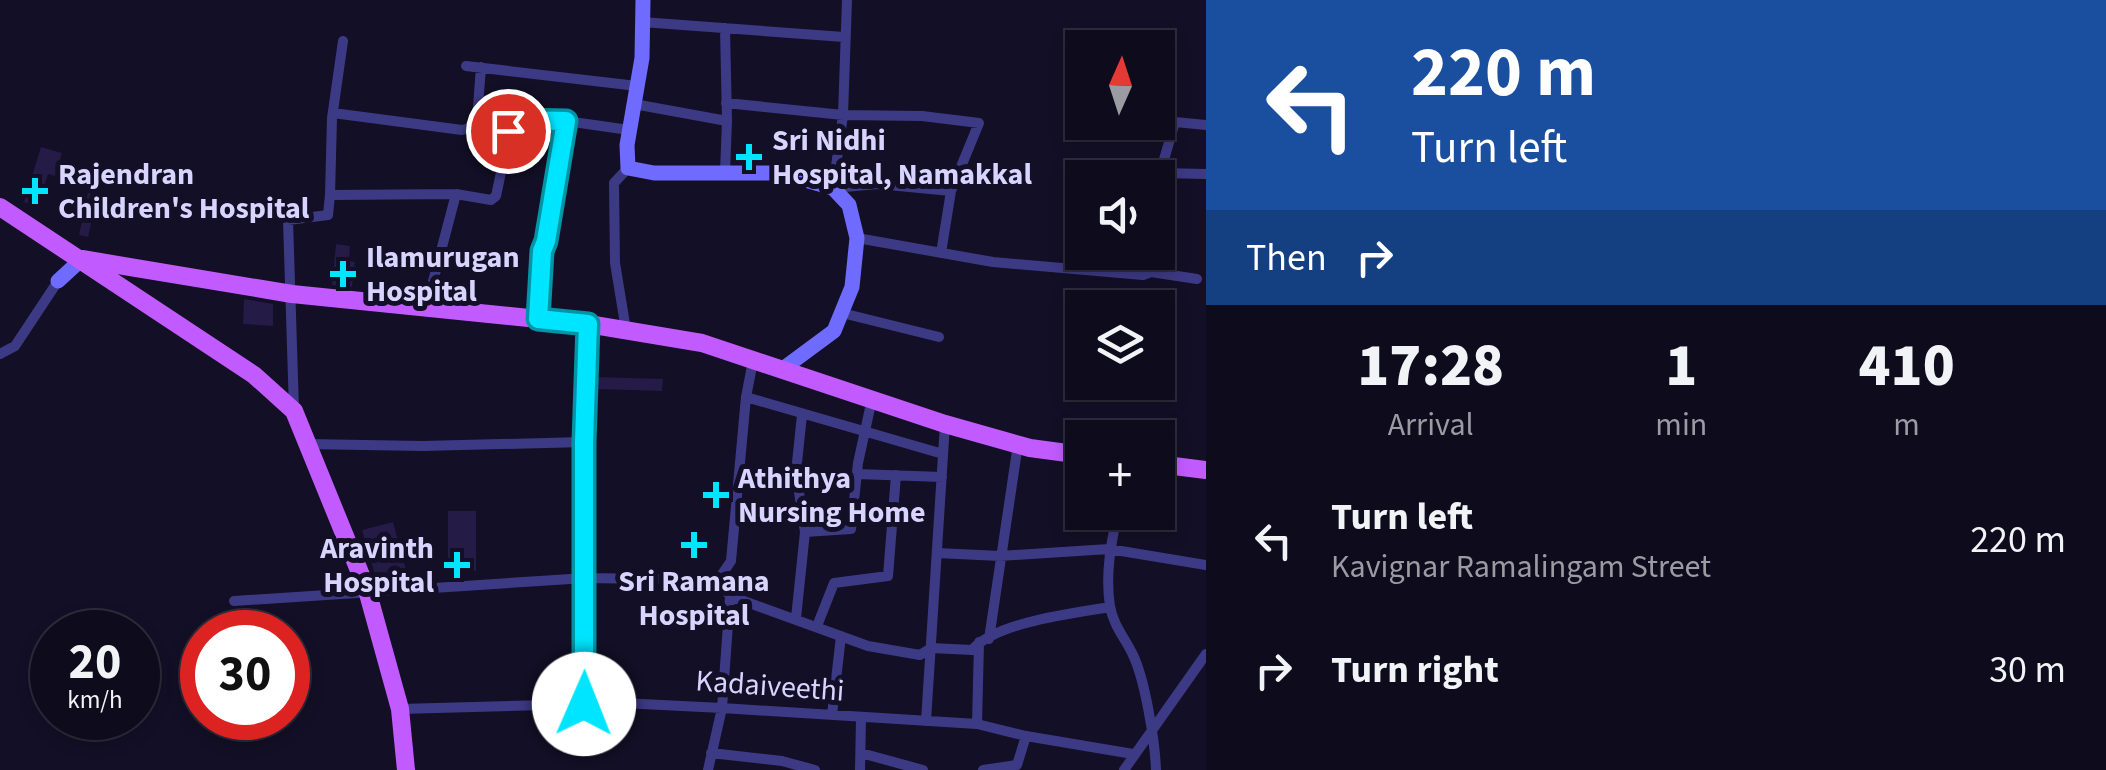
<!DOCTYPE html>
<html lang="en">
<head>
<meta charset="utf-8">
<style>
	body { margin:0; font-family:"Source Sans 3",sans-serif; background:#171425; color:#f1f3f6; height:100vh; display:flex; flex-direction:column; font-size:38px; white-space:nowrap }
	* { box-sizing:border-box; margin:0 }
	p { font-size:32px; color:#9b9ba3 }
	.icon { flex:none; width:55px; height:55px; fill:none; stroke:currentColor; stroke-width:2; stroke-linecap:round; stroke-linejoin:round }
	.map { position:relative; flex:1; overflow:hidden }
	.details { display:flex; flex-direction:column; background:#0e0b1c; width:900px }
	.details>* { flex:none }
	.top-card { background:#1a4fa0; color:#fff; overflow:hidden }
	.needle { width:65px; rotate:3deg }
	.tools { position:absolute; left:1065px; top:30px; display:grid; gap:20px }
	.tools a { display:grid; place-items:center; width:110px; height:110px; border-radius:0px; background:#0e0b1c; box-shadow:0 5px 15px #0003,0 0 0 2px #2e2b3b; font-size:50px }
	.speed { position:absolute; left:30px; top:610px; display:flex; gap:20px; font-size:50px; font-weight:700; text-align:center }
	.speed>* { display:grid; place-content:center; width:130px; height:130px; border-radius:50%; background:#0e0b1c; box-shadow:0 5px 15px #0003,0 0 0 2px #2e2b3b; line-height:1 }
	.speed small { font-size:25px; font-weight:400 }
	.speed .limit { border:15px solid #d22; background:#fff; color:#111 }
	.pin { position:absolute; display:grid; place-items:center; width:85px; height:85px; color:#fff; margin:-42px; border:5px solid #fff; border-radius:50%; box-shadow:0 2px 10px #0007 }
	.me { position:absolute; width:110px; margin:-55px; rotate:1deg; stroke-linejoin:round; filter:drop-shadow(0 0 8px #0008) }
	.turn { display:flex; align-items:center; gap:35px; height:210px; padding:0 40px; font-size:45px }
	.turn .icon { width:130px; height:130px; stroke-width:2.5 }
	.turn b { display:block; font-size:70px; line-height:85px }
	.then { display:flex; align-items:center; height:95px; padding:0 40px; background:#0003; gap:20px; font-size:38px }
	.eta { display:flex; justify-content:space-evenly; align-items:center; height:170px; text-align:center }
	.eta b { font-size:60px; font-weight:800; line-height:70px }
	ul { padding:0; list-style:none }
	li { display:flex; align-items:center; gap:30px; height:130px; padding:0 40px }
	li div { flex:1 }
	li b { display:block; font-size:38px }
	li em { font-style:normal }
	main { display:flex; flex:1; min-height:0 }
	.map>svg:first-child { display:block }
	.building { fill:#241b47 }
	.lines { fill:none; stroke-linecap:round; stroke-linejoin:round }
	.street { stroke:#3d3a85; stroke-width:10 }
	.secondary { stroke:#6f6bff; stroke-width:15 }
	.primary { stroke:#c25bff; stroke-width:18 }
	.route-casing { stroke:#0095a6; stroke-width:25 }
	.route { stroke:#00e5ff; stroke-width:18 }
	.poi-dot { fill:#00e5ff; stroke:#130f26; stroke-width:4 }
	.labels { text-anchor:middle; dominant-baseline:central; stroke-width:10; stroke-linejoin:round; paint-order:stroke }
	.poi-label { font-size:30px; font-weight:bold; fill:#d9d4ff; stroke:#130f26; text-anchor:start }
	.street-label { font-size:30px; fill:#d9d4ff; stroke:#130f26 }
</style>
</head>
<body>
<main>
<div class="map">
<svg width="1206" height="770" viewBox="0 0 1206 770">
	<rect width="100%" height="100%" fill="#130f26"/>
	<path class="building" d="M41,147L62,153L55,176L48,174L38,206L24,202Z
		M92,174L102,176L88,237L79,235Z
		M336,244L350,246L349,261L355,262L352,287L332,285Z
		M244,299L273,304V326L243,324Z
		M595,377L663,379L662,391L595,389Z
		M448,511H476V571L448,570Z
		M393,522L406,570L376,578L362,530Z"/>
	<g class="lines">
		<path class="street" d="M847,0L843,115L833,188L878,184L951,191
			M642,22L844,37
			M725,28L727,121
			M343,41L332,118L330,195L456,194L426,308
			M466,66L637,86
			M726,103L843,115L922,116L979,123L951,191L941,253
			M634,104L727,121L725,172
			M333,113L462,130L473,127L477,120L481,67
			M1206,125L1175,122L1160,173L1206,174
			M456,194L491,200L496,196L511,125L519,120L566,121
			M1158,197L1160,173
			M857,238L993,262L1143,275L1151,272L1197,279
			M1151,272V252
			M842,313L939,337
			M538,319L542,251L546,241L566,121L629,130
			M626,330L615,263L614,183L628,168
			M0,354L15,346L58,281
			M746,397L943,454
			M294,410L288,220L328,215L330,195
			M306,444L423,446L584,442
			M857,474L942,477
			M1118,512C1111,542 1105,575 1110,606C1113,625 1125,638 1133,655C1145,680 1155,741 1156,770
			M805,532L851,529L858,463L872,399
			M937,553L1000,556L1109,549L1206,565
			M730,596L868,646L920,655L931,648L972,650C996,622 1074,613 1110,607
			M234,601L586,578L718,580L731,561L746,397L753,361
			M796,618L805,532L796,472L802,415
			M817,626L834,583L888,576L896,475
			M989,639L1018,444
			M585,703L584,442L588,324
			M400,709L622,703L722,708L977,724L1026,736L1133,754
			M832,715L841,636
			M926,721L945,424
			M977,724L979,642
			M711,753L782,761L815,770
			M861,753L923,770
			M708,770L722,708L730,596L718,580
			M860,770L861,718
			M983,770L1017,765L1026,736
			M1124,770L1206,654"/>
		<path class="secondary" d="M643,0L642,58L627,145L628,168L654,173H781L833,188L849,205L857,238L852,287L834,331L784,368
			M58,281L82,259"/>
		<path class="primary" d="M0,207L254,375L294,411L367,590L400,709L406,770
			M82,259L292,294L588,324L702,343L945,424L1030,448L1082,455
			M1158,464L1206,470"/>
	</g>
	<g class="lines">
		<defs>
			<path id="route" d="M508,131L520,120L566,121L546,241L542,251L538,319L588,324L584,442V704"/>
		</defs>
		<use href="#route" class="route-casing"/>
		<use href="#route" class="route"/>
	</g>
	<g class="poi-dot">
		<path d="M744 142h10v10h10v10h-10v10h-10v-10h-10v-10h10z"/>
		<path d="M30 176h10v10h10v10h-10v10h-10v-10h-10v-10h10z"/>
		<path d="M338 259h10v10h10v10h-10v10h-10v-10h-10v-10h10z"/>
		<path d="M711 480h10v10h10v10h-10v10h-10v-10h-10v-10h10z"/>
		<path d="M689 530h10v10h10v10h-10v10h-10v-10h-10v-10h10z"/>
		<path d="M452 550h10v10h10v10h-10v10h-10v-10h-10v-10h10z"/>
	</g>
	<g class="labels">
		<g class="poi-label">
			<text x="772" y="140">Sri Nidhi<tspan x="772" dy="34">Hospital, Namakkal</tspan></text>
			<text x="58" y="174">Rajendran<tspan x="58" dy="34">Children's Hospital</tspan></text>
			<text x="366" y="257">Ilamurugan<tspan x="366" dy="34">Hospital</tspan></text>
			<text x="738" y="478">Athithya<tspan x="738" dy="34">Nursing Home</tspan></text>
			<text x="434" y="548" text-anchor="end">Aravinth<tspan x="434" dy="34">Hospital</tspan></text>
			<text x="694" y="581" text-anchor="middle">Sri Ramana<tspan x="694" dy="34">Hospital</tspan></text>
		</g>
		<g class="street-label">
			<text transform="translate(770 686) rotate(4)">Kadaiveethi</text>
		</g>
	</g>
</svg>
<div class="tools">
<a><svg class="needle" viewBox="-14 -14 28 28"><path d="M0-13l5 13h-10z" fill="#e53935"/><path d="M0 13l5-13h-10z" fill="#9b9ba3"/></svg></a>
<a><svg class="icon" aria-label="sound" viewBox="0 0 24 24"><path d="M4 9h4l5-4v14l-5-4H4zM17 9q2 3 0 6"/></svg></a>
<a><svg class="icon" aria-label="layers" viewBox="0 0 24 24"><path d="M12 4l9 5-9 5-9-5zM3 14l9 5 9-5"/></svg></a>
<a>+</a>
</div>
<div class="speed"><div>20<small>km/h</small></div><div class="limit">30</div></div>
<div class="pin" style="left:508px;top:131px;background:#d93025"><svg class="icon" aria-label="arrive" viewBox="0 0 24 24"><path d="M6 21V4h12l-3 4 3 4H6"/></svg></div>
<svg class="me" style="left:584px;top:704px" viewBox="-20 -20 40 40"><circle r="19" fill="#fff"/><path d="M0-13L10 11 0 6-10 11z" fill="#00e5ff"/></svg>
</div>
<section class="details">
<div class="top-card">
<div class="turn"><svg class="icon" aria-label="left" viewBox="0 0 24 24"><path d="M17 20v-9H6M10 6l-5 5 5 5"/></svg><div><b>220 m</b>Turn left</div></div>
<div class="then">Then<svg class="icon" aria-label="right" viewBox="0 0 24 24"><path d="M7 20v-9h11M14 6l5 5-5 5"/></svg></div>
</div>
<div class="eta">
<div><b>17:28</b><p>Arrival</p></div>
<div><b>1</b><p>min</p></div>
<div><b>410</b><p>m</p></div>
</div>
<ul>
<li><svg class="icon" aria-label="left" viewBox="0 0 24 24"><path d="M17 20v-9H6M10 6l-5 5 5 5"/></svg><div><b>Turn left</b><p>Kavignar Ramalingam Street</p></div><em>220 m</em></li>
<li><svg class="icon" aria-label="right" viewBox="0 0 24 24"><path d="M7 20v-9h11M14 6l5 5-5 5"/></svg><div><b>Turn right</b></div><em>30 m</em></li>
</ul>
</section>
</main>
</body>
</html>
